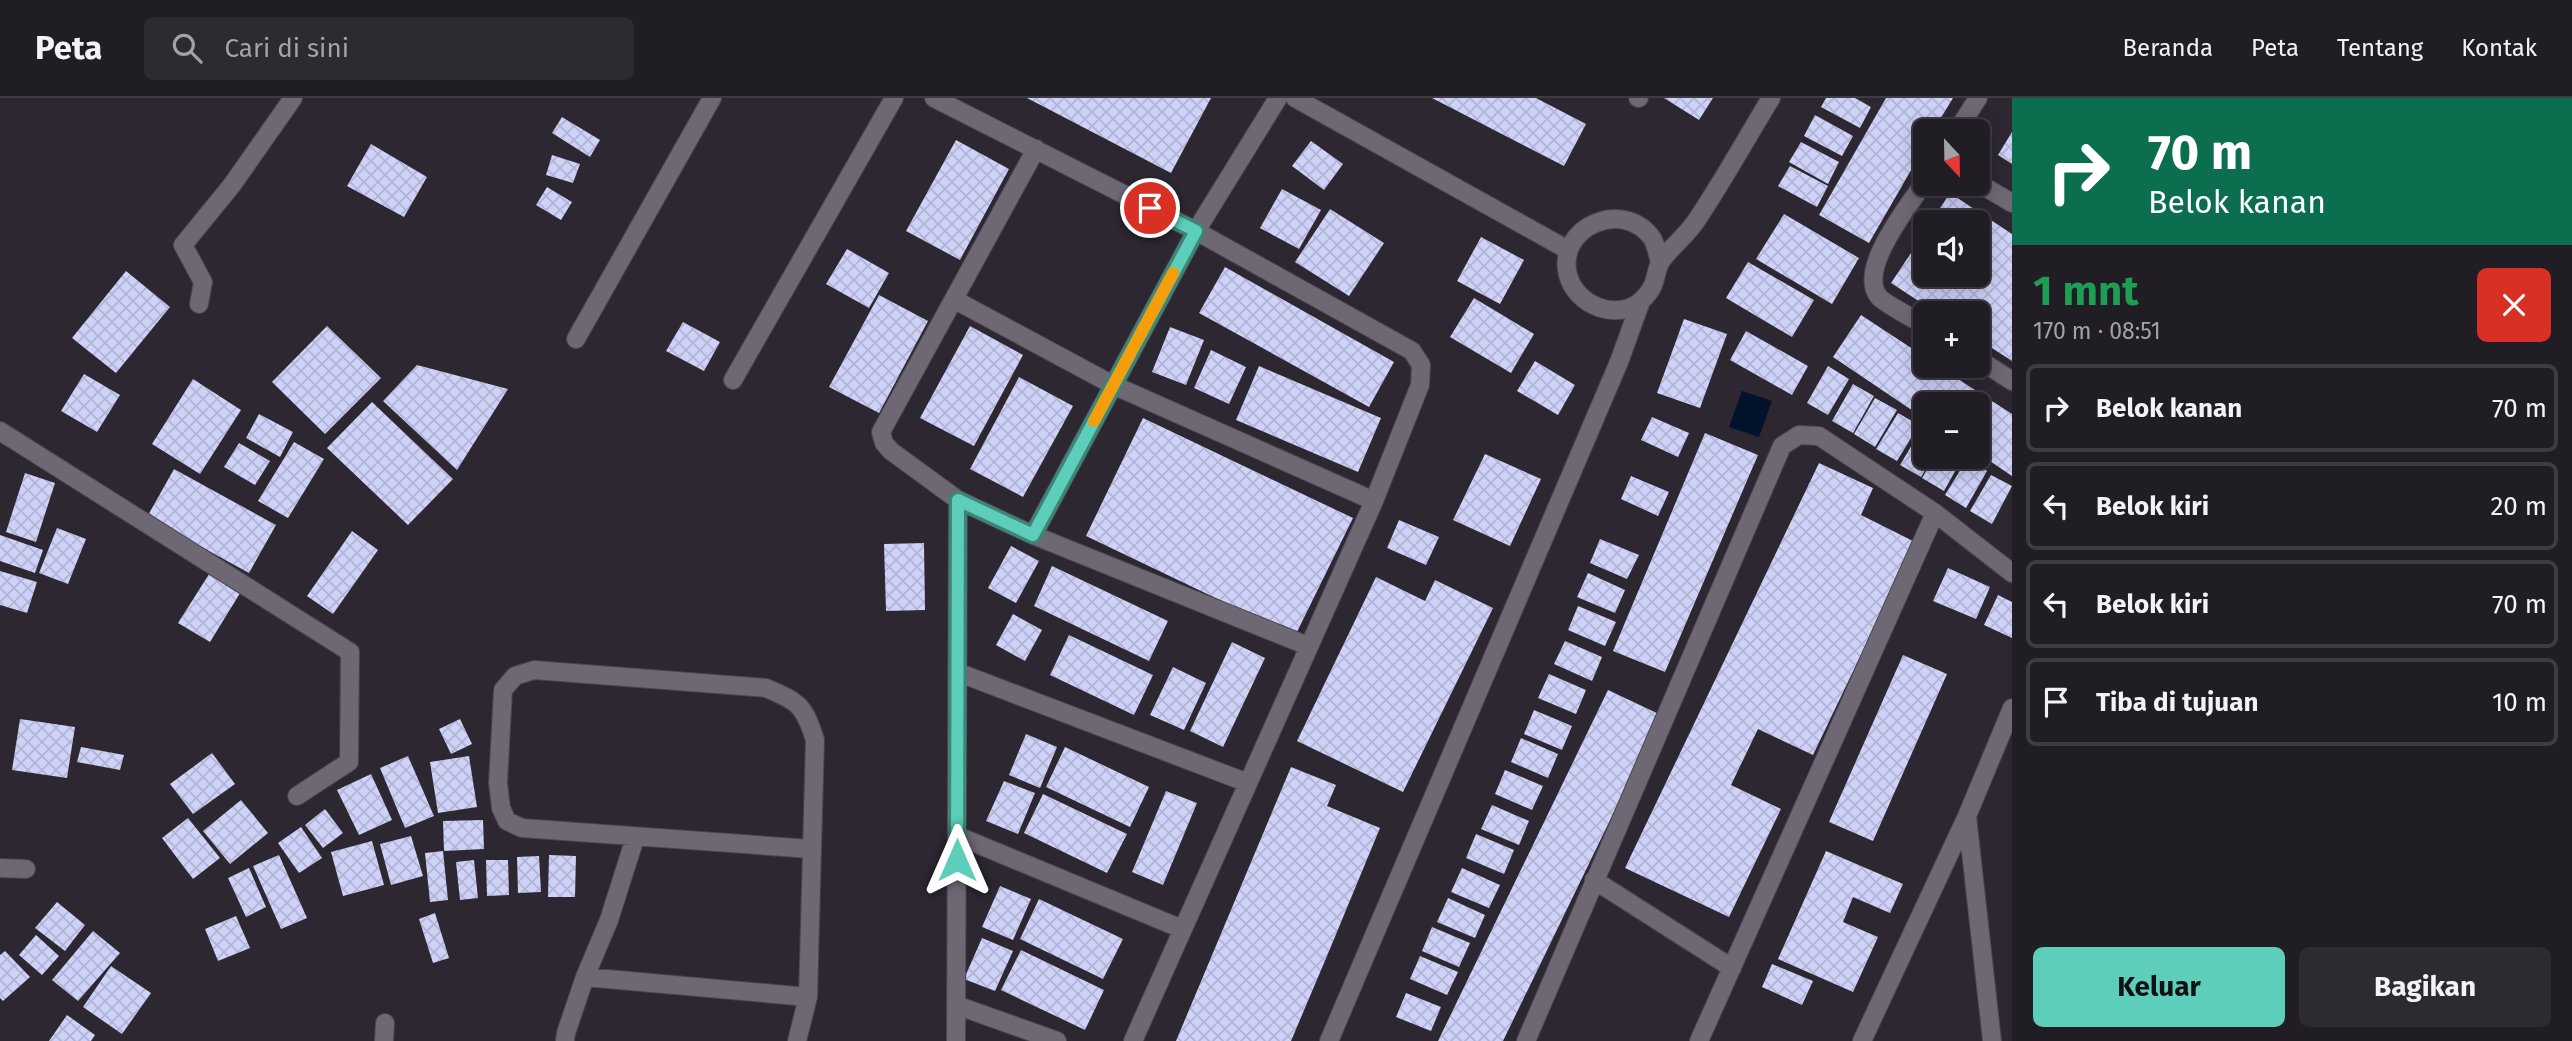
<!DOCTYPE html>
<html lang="id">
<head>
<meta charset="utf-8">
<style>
	body { margin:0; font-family:"Fira Sans",sans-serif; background:#2d2a32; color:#f1f3f6; height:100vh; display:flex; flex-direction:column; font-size:26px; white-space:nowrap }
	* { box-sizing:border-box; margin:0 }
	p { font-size:23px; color:#a2a2a7 }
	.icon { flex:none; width:38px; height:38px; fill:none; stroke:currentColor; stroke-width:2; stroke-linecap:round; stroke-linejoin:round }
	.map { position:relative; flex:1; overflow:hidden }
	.panel { display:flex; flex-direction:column; background:#211d25; width:560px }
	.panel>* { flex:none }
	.guide { background:#0b6e4f; color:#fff; overflow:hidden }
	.needle { width:46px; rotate:158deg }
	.controls { position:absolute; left:1913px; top:21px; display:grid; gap:14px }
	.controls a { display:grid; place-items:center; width:77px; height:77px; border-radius:10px; background:#211d25; box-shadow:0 4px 18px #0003,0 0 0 2px #3e3b42; font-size:35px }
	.pin { position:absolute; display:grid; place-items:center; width:60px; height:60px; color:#fff; margin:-30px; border:4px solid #fff; border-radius:50%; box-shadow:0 2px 7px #0007 }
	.me { position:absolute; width:77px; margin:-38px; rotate:0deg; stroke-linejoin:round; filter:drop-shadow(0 0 5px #0008) }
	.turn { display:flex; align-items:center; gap:24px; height:147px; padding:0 21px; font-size:32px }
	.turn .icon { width:91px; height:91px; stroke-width:2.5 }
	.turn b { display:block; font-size:49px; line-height:60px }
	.round { display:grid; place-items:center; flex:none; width:74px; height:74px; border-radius:10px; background:#2d2a32 }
	.headline { display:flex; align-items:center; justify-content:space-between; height:119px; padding:0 21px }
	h1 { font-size:42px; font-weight:700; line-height:52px; color:#1e9e55 }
	.cta { display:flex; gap:14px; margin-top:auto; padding:14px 21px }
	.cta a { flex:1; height:80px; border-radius:10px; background:#5dceb9; color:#111; font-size:28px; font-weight:700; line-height:80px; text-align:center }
	.cta a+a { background:#2d2a32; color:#f1f3f6 }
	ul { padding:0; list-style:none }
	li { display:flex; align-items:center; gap:21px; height:88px; margin:0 14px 10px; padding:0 7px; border:4px solid #3e3b42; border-radius:10px }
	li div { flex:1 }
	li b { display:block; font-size:26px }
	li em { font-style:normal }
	header { display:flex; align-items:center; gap:42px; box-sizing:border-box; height:98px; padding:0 35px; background:#211d25; border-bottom:2px solid #3e3b42 }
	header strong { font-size:33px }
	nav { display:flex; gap:38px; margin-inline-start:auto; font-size:24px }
	.search { width:490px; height:63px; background:#2d2a32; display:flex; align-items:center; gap:18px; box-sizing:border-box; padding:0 24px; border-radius:10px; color:#a2a2a7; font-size:26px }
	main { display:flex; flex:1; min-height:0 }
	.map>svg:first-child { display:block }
	.water { fill:#02122a }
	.building { fill:url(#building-cross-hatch) }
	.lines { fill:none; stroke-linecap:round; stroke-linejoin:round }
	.minor-casing { stroke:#4a454e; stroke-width:20 }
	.minor { stroke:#6e6774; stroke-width:18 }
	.route-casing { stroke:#3c8678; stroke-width:18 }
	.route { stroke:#5dceb9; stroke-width:12 }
	.slow { stroke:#f59e0b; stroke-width:12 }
</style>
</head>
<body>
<header>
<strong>Peta</strong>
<div class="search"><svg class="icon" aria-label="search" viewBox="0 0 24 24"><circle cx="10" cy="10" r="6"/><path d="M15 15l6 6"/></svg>Cari di sini</div>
<nav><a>Beranda</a><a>Peta</a><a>Tentang</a><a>Kontak</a></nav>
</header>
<main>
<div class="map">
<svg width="2012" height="943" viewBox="0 0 2012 943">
	<defs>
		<pattern id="building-cross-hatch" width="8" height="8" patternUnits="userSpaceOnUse" patternTransform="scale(1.75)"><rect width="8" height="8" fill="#ced1f8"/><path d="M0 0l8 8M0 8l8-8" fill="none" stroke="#b2b4d4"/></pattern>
	</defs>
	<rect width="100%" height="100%" fill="#2c2731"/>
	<path class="water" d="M1742,293L1772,303L1759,339L1729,329Z"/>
	<path class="building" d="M1027,0H1211L1171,75Z
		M1432,0H1536L1586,26L1564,68Z
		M1664,0H1713L1699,22Z
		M1826,0H1855L1871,9L1860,30L1821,9Z
		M1886,0H1953L1933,33H1925V48L1869,145L1819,117Z
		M1815,17L1853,38L1842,58L1804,38Z
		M562,19L600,42L590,59L552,35Z
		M2012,34V66L1998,57Z
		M956,42L1009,71L960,162L906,133Z
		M1311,43L1343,66L1324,92L1292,68Z
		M1801,44L1839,64L1828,86L1789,64Z
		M371,46L427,79L404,119L347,88Z
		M552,57L580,66L573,85L546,77Z
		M1790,68L1828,88L1817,109L1778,88Z
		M547,89L572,104L561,122L536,107Z
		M1282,91L1321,112L1299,151L1260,130Z
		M1950,95L2012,136V263L1978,241V215H1937L1891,185L1925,134V177H1978V124H1931Z
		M1330,111L1384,145L1349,198L1295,164Z
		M1784,116L1859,160L1832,206L1756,161Z
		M1481,139L1524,162L1500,206L1457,183Z
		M847,151L889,175L869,210L826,186Z
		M1748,164L1814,202L1792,239L1726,200Z
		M1225,169L1394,264L1369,309L1199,215Z
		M126,173L170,209L116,275L72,240Z
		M879,197L928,223L879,315L829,289Z
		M1474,200L1534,236L1511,275L1450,239Z
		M1861,217L1925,259V268H1938L2012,316V378L1978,355V306H1925V321L1833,259Z
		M1684,221L1727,236L1700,310L1657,295Z
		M683,224L720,244L704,273L666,253Z
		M327,228L381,280L325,336L272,284Z
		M970,228L1023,257L974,348L920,320Z
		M1170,229L1204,242L1186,287L1152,274Z
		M1746,233L1808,268L1792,297L1730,262Z
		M1211,252L1246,269L1229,306L1194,290Z
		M1535,263L1575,287L1558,317L1517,293Z
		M417,267L508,291L457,372L383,303Z
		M1259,268L1381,320L1358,374L1236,322Z
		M1828,268L1849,281L1828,317L1807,305Z
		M84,276L120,297L97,334L61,313Z
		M1019,279L1073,308L1023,399L970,371Z
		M193,281L241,312L200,376L152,346Z
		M1853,286L1874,298L1853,335L1832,323Z
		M1875,300L1897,312L1875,349L1854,336Z
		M372,304L453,381L408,427L327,350Z
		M1898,315L1919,327L1897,363L1876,351Z
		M259,316L293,334L280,359L246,340Z
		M1652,319L1689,335L1678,359L1641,342Z
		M1143,320L1353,420L1295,538L1086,438Z
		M1922,330L1925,332V359H1933L1921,379L1900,367Z
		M1705,335L1758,357L1665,574L1613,553Z
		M294,344L324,361L288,420L258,403Z
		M239,345L270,363L255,387L224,369Z
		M1485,356L1541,381L1510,448L1453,422Z
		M1935,359H1963L1944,393L1922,380Z
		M1967,361L1987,373L1966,410L1945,397Z
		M1819,365L1873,390L1861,417L1915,444L1813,657L1758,631L1731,687L1781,711L1729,819L1625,770Z
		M174,371L276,427L249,475L147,419Z
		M25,375L55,385L36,444L6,434Z
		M1991,377L2012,388L1992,426L1970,413Z
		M1631,378L1669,394L1658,418L1621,401Z
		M1399,422L1439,439L1426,467L1387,450Z
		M57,430L86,441L68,486L39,475Z
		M352,433L378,452L333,516L307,498Z
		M0,437L43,452L35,475L0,463Z
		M1600,441L1639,457L1627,481L1590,465Z
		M924,445L925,512L886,513L884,446Z
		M1011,448L1039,463L1016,505L988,490Z
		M1052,468L1168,523L1149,563L1034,508Z
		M1948,470L1990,489L1976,521L1933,503Z
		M0,473L37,484L27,515L0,507Z
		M211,473L242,492L210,544L178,525Z
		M1588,475L1625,492L1615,515L1577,499Z
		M1376,479L1425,503L1435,482L1493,510L1403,694L1297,643Z
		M1998,497L2012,504V540L1984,527Z
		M1578,508L1616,524L1605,548L1568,532Z
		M1013,516L1042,532L1025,563L996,547Z
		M1069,537L1153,577L1134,617L1050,577Z
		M1565,543L1602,559L1592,583L1554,566Z
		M1232,544L1265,560L1223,649L1190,633Z
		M1903,557L1947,576L1873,743L1829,724Z
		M1173,569L1206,585L1184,632L1150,617Z
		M1549,576L1586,592L1576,616L1538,600Z
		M1608,592L1661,617L1503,943H1438Z
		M1534,612L1572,628L1562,652L1524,636Z
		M20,621L75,629L67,680L12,672Z
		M460,621L472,646L451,656L439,631Z
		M1026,636L1057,649L1040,690L1009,677Z
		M1521,640L1558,656L1548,680L1511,664Z
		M81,649L124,657L120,672L77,664Z
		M1065,649L1149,689L1130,729L1046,689Z
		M212,655L235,686L193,716L170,686Z
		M408,658L434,718L405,730L380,670Z
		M469,658L477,709L438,715L430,664Z
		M1291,669L1336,687L1327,708L1380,730L1327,858L1291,943H1176Z
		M1505,672L1543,688L1532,712L1495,696Z
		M371,676L392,722L359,737L337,692Z
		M1004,683L1035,695L1018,736L986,723Z
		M1166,693L1197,705L1163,787L1132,774Z
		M1043,696L1127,736L1107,775L1024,735Z
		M241,702L268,735L230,766L203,733Z
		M1492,707L1529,723L1519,747L1481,731Z
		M325,711L343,735L323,750L305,727Z
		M188,720L220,760L193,781L162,740Z
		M483,722L484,751L444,753L443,723Z
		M301,729L322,760L299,775L278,745Z
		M1476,736L1514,752L1504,776L1466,760Z
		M411,738L423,778L391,787L380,746Z
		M372,743L384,787L343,798L331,754Z
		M443,753L448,802L430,804L425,755Z
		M1826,753L1903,786L1890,815L1853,799L1843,824L1878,839L1853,894L1778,861Z
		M279,757L307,820L281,831L253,768Z
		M549,757L576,758L575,799H548Z
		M539,758L541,794L518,795L517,759Z
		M474,762L478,800L460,802L456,764Z
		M486,762H508L509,797L487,798Z
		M249,770L266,809L246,819L228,780Z
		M1462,770L1500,787L1489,810L1451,794Z
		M1000,788L1031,801L1013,842L982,829Z
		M1448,800L1485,817L1475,840L1437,824Z
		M1039,801L1123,841L1103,881L1020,841Z
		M57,804L85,827L65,853L35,830Z
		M435,815L449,860L433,865L419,821Z
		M236,818L250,850L218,863L205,831Z
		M1432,829L1470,845L1459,869L1422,853Z
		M93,833L120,855L78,903L52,882Z
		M36,837L59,858L42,877L19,857Z
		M982,840L1013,853L995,893L964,881Z
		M1021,852L1104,892L1085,932L1001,892Z
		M5,853L30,879L3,903L0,900V857Z
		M1420,858L1458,874L1447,897L1410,881Z
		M1772,866L1813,883L1802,907L1762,889Z
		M111,868L151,895L122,936L83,909Z
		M1406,895L1441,909L1431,933L1396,919Z
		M67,917L95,937L91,943H49Z"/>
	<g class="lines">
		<defs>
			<path id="minor" d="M934,0L1196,133L1412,253L1421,267L1420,287L1374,403L1133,943
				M1295,0L1568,152
				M1638,0H1639
				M1957,33L1978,0
				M1036,51L881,334L884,345L891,353L958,402L1033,437L1308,548
				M1925,83C1910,107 1856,171 1879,199C1885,206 1915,221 1925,228
				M1978,85L2012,105
				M1660,165C1658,158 1656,146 1652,140C1623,100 1556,129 1568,177C1576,208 1619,225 1643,201C1659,185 1653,177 1661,163C1671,149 1686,138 1696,123C1723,83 1746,41 1771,0
				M955,202L1113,287L1374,403
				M199,206L203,184L183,147L232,87L293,0
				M576,241L712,0
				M1978,261L2012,283
				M733,282L894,0
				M0,333L350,554L349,664L297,698
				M1033,437L1196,133L1278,0
				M957,574L1248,685
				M1967,718L1992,943
				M958,738L1182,831
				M0,770L26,771
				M1594,782L1732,870
				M585,879L808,899
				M956,907L1057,943
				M384,943L385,925
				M565,943L566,935L585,879L609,822L635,740
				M797,943L808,899L815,642C804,607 799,604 766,590L534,572L515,578L503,592L498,685L501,710L507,723L522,730L811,751
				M956,943L958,402
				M1329,943L1619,264L1641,203
				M1526,943L1782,348L1799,337L1819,338L1935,415L2012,475
				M1699,943L1935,415
				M1862,943L1967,718L2012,610"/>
		</defs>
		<use href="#minor" class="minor-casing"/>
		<use href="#minor" class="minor"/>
	</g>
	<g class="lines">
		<defs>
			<path id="route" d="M957,762L958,402L1033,437L1196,133L1150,110"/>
		</defs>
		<use href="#route" class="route-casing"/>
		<use href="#route" class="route"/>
		<path class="slow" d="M1094,323L1173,175"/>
	</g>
</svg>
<div class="controls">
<a><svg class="needle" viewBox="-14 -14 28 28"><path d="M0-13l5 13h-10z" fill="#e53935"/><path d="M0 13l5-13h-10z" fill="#a2a2a7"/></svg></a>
<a><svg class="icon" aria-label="sound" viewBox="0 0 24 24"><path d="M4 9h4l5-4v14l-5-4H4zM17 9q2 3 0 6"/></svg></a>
<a>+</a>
<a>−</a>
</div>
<div class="pin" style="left:1150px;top:110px;background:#d93025"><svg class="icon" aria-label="arrive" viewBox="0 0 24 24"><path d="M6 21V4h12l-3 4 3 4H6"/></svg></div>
<svg class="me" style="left:957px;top:762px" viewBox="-20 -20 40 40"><path d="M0-17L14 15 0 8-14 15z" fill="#5dceb9" stroke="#fff" stroke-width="4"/></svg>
</div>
<section class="panel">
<div class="guide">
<div class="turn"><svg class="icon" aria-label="right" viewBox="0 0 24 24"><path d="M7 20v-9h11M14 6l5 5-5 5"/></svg><div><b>70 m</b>Belok kanan</div></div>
</div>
<div class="headline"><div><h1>1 mnt</h1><p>170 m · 08:51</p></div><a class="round" style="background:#d93025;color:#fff"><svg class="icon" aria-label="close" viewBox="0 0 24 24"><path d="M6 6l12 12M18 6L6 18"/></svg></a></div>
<ul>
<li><svg class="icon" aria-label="right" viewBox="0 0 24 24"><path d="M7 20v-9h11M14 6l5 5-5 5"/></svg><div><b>Belok kanan</b></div><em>70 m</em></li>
<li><svg class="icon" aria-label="left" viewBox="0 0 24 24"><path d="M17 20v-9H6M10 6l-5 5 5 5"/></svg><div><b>Belok kiri</b></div><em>20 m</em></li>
<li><svg class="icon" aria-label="left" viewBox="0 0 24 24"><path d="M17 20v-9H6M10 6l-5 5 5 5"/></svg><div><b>Belok kiri</b></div><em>70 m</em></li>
<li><svg class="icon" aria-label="arrive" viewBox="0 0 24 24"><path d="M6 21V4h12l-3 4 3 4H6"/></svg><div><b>Tiba di tujuan</b></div><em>10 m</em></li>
</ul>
<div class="cta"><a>Keluar</a><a>Bagikan</a></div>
</section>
</main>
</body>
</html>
